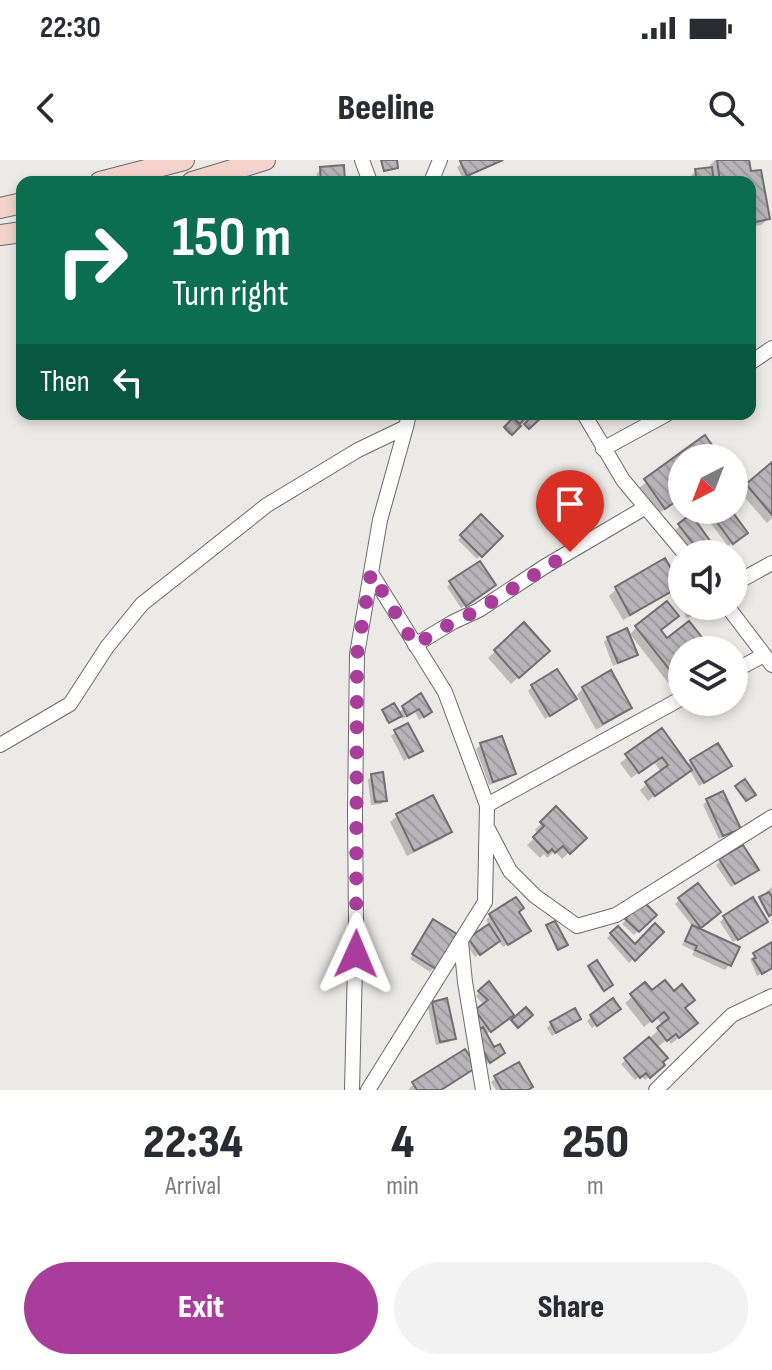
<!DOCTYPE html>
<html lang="en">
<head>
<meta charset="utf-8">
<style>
	body { margin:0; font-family:"Sofia Sans Condensed",sans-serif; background:#f2f2f3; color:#2b2b33; height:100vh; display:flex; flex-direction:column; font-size:30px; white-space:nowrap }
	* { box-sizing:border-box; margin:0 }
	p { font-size:26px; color:#7c7c81 }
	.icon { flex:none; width:44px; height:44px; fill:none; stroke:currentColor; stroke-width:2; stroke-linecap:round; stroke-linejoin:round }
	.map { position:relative; height:930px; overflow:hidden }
	.side { display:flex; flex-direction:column; background:#fff; flex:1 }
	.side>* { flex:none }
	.hud { position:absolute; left:16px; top:16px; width:740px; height:244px; border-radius:16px; box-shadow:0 4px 12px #0003; background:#0b6e4f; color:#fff; overflow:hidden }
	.needle { width:52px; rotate:222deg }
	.controls { position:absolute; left:668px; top:284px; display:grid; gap:16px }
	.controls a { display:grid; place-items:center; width:80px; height:80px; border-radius:50%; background:#fff; box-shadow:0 4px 12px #0003; font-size:40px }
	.pin { position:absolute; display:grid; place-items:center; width:68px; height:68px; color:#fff; margin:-82px -34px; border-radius:50% 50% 50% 0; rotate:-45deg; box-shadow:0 0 8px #0007 }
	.pin .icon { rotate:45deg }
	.me { position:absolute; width:88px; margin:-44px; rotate:1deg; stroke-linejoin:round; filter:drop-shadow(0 0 6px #0008) }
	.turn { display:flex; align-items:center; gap:28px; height:168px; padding:0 24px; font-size:36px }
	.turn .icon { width:104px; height:104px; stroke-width:2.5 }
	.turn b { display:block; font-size:56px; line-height:68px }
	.then { display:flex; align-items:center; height:76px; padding:0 24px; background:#0003; gap:16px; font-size:30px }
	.eta { display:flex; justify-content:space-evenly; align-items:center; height:136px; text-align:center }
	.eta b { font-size:48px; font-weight:800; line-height:56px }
	.cta { display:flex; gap:16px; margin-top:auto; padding:16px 24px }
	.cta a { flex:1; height:92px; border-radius:48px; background:#a93d9c; color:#fff; font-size:32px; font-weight:800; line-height:92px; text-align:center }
	.cta a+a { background:#f2f2f3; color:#2b2b33 }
	.status { display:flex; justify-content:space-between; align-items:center; height:56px; padding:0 40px; background:#fff; direction:ltr }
	.status svg { height:22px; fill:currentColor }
	header { display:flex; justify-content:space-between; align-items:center; height:104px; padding:0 24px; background:#fff; font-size:36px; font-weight:800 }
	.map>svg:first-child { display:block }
	.shadow { fill:#0003 }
	.building { fill:url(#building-back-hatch); stroke:#716f72; stroke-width:2 }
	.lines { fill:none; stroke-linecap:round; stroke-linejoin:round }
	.minor-casing { stroke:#6b6a68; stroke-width:16 }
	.secondary-casing { stroke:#6b6a68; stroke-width:22 }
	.minor { stroke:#fff; stroke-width:14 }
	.secondary { stroke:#f4d3cc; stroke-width:20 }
	.route { stroke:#a93d9c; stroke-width:14; stroke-dasharray:0 25.2 }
</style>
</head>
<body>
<div class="status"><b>22:30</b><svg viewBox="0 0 49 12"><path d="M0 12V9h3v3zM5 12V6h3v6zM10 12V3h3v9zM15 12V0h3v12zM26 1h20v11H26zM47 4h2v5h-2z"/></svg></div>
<header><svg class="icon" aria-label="back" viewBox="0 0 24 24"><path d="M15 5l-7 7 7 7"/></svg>Beeline<svg class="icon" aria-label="search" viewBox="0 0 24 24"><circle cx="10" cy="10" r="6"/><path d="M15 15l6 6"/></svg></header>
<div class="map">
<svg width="772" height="930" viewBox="0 0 772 930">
	<defs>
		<pattern id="building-back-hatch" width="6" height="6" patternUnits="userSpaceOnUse" patternTransform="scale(2)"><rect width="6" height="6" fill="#b7b5b8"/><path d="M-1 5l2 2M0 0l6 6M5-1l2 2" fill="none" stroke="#9d9b9e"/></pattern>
	</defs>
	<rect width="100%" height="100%" fill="#ebeae7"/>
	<path class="shadow" d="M468,0H504L463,19L457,7Z
		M715,0H747L768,59L761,65L750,67V22H690L689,18L696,11L711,9L710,5Z
		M321,9L343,22H317V13Z
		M501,254H525L509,275L504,269L510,263Z
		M704,278L718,298H682V337L658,354L639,328Z
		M772,304V358L767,363L740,332Z
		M542,344L578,370L563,381L538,348Z
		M720,350H728L741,377L728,386L708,360Z
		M481,357L500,376L477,399L458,380Z
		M690,357L707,389L700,394H693L675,370Z
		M664,401L679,425L672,432L623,460L609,436L616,429Z
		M451,423L489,429L461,448L447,427Z
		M683,446H708L709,450L704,454L686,458Z
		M524,465L547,491L511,524L488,498Z
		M637,467L659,471L667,481L710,490H682V514L669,524L630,474Z
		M608,478L635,495L613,506L604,482Z
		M532,527L570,543L545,559L528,531Z
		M583,528L630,548L623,554L596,570L577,535Z
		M420,536L425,556L419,560L415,552L402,559L400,554L386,562L383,551L398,553Z
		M661,571L686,606L691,601L730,606L699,626L689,609L648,641L640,630L661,612L654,602L631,618L620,603Z
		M396,572L420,590L404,601L391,576Z
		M501,578L513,614L509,618L489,625L476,589L481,585Z
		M372,616L385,640L381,644L371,645L368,620Z
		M707,641L738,668L734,672L719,679L703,645Z
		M556,649L584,678L562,699L555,691L547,698L544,694L540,698L527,685L539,674L535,670Z
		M397,656L449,672L442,679L407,696L390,662Z
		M721,701L752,713L731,727L716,705Z
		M772,727V752L767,755L759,740L768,735L766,732Z
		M516,740L524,774L503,787L498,780L475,797L466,784L490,766L486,760L490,756Z
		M679,740L714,756L697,770L729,805L725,810L692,795L694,791L682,785L693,767L675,744Z
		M643,743L654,755L634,775L622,764Z
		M724,758L761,765L733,782L720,762Z
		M430,766L434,807L430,812L410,799Z
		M547,767L564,786L556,790Z
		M618,768L634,787L662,772L629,803L607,778Z
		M772,784V807L757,816L750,799Z
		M597,803L611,825L602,831L588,809Z
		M488,824L507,858L485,875L498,897L485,905L470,879L482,870L472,856L484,845L476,836Z
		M645,825L651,833L683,849L688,870L671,884L668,879L656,888L662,904L645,920L641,915L635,920L621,904L663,866L656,857L644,867L625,843Z
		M433,843L454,878L449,882L436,885L428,848Z
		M614,853L592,868L587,861L591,857Z
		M575,862L552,876L547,868L551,864Z
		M474,907L442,930H408L414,924Z
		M496,918L527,930H496L491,922Z"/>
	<path class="building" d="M381,0H397L398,8L384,11Z
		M463,0H503L467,16L460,1Z
		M717,0H749L751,11L761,10L770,59L750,63V22H720Z
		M344,5L345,22H321L320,7Z
		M712,7L714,22H697L695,9Z
		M509,254H529L520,264Z
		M534,254L541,258L529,269L524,264Z
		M513,258L521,266L512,275L504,267Z
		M705,275L721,298H682V337L665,349L644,319Z
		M772,302V355L746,324Z
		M559,330L585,366L568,379L541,342Z
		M716,350H731L748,373L733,384L711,354Z
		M481,354L503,376L482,397L460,375Z
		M691,354L713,385L701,394L678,364Z
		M665,398L681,426L630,455L615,427Z
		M480,401L496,425L466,446L449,421Z
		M667,441L679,456L661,470L667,478L689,461L712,490H682V515L677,519L635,466Z
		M687,446H710L711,450L690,455Z
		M524,462L550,491L519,518L494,490Z
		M627,468L638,495L618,503L607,477Z
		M557,509L577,539L550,556L531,525Z
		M611,510L632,548L603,564L582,527Z
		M421,533L432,552L424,557L419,549L407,556L402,546Z
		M394,543L402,556L389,563L382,550Z
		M408,563L423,591L409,598L394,570Z
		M662,568L692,610L655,636L645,622L668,605L662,597L639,613L625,594Z
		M502,576L516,614L493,622L480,583Z
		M718,583L732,606L704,623L690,600Z
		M383,612L387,641L375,642L371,614Z
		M745,619L756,635L746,641L735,626Z
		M723,631L741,669L723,676L706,639Z
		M433,635L452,672L414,691L396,654Z
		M556,646L587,678L570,694L563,686L555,693L552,689L548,693L533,677L544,666L540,662Z
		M743,685L759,710L735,724L719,699Z
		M698,723L721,752L701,768L678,738Z
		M769,732L772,737V754L769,756L759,737Z
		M516,737L524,748L519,752L531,771L508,785L489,754Z
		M753,737L768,762L738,780L723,756Z
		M643,741L657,755L639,772L625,759Z
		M433,759L457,774L436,809L412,794Z
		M555,761L568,785L558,790L546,765Z
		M655,763L664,772L635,801L610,773L618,766L635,784Z
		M489,764L500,781L480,795L468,778Z
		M692,765L740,787L731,806L695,790L697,786L685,781Z
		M772,782V808L762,814L753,799L756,798L753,793Z
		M597,800L613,825L604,831L588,806Z
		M665,820L674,831L682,824L695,840L685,848L698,863L679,878L676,874L667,881L657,868L669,858L664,852L652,862L630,834L645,822L652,830Z
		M489,821L514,855L491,872L475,850L488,840L478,831Z
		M447,838L456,879L440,882L432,842Z
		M613,838L621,849L597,866L590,855Z
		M526,847L533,855L518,868L511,860Z
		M575,848L581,859L556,873L550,862Z
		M483,867L494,887L500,884L505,893L490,903L473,873Z
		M649,877L668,898L663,902L665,905L650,918L646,913L640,918L624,898Z
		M465,889L477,907L441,930H417L412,922Z
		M519,902L533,927L528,930H502L494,916Z"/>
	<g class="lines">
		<defs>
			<path id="minor" d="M362,0L370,22
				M431,22L440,0
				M750,203L772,188
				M584,254L623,320L685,394
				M603,289L667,254
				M734,424L772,403
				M727,446L772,505
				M415,485L453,462L479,450L544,407L646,347
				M734,511L764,495
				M0,585L70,544L107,487L142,444L267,345L358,290L406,267L409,254
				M487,645L682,538
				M488,669L510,711L535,736L577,766L616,755L772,657
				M461,782L465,822L483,930
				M352,930L356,762L355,652L357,494L380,360L406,267
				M368,930L485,742L487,645L445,532L371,413
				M656,930L732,855L772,836"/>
			<path id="secondary" d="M100,22L184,0
				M192,22L265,0
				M0,48L22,43
				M0,75L22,72"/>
		</defs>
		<use href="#minor" class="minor-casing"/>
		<use href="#secondary" class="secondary-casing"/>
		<use href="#minor" class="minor"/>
		<use href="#secondary" class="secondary"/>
	</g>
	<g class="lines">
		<path class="route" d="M356,794L357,494L371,413L415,485L453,462L479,450L570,392"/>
	</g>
</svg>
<div class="controls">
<a><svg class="needle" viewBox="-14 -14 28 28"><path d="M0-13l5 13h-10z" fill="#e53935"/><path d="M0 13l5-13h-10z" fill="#7c7c81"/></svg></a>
<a><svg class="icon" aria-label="sound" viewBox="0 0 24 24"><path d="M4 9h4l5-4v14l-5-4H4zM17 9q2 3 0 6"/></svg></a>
<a><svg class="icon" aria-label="layers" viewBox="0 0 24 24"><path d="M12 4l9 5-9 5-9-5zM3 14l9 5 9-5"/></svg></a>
</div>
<div class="pin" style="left:570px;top:392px;background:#d93025"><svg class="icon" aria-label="arrive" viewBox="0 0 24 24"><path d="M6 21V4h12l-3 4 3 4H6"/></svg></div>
<svg class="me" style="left:356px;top:794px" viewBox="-20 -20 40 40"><path d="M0-17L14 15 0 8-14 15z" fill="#a93d9c" stroke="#fff" stroke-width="4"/></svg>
<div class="hud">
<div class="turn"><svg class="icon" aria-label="right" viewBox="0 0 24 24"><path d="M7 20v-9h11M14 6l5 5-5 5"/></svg><div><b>150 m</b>Turn right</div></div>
<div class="then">Then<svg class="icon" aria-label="left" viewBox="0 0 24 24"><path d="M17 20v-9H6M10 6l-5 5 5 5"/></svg></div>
</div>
</div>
<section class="side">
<div class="eta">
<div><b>22:34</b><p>Arrival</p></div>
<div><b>4</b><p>min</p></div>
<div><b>250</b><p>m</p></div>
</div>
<div class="cta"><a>Exit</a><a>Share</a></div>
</section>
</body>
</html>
